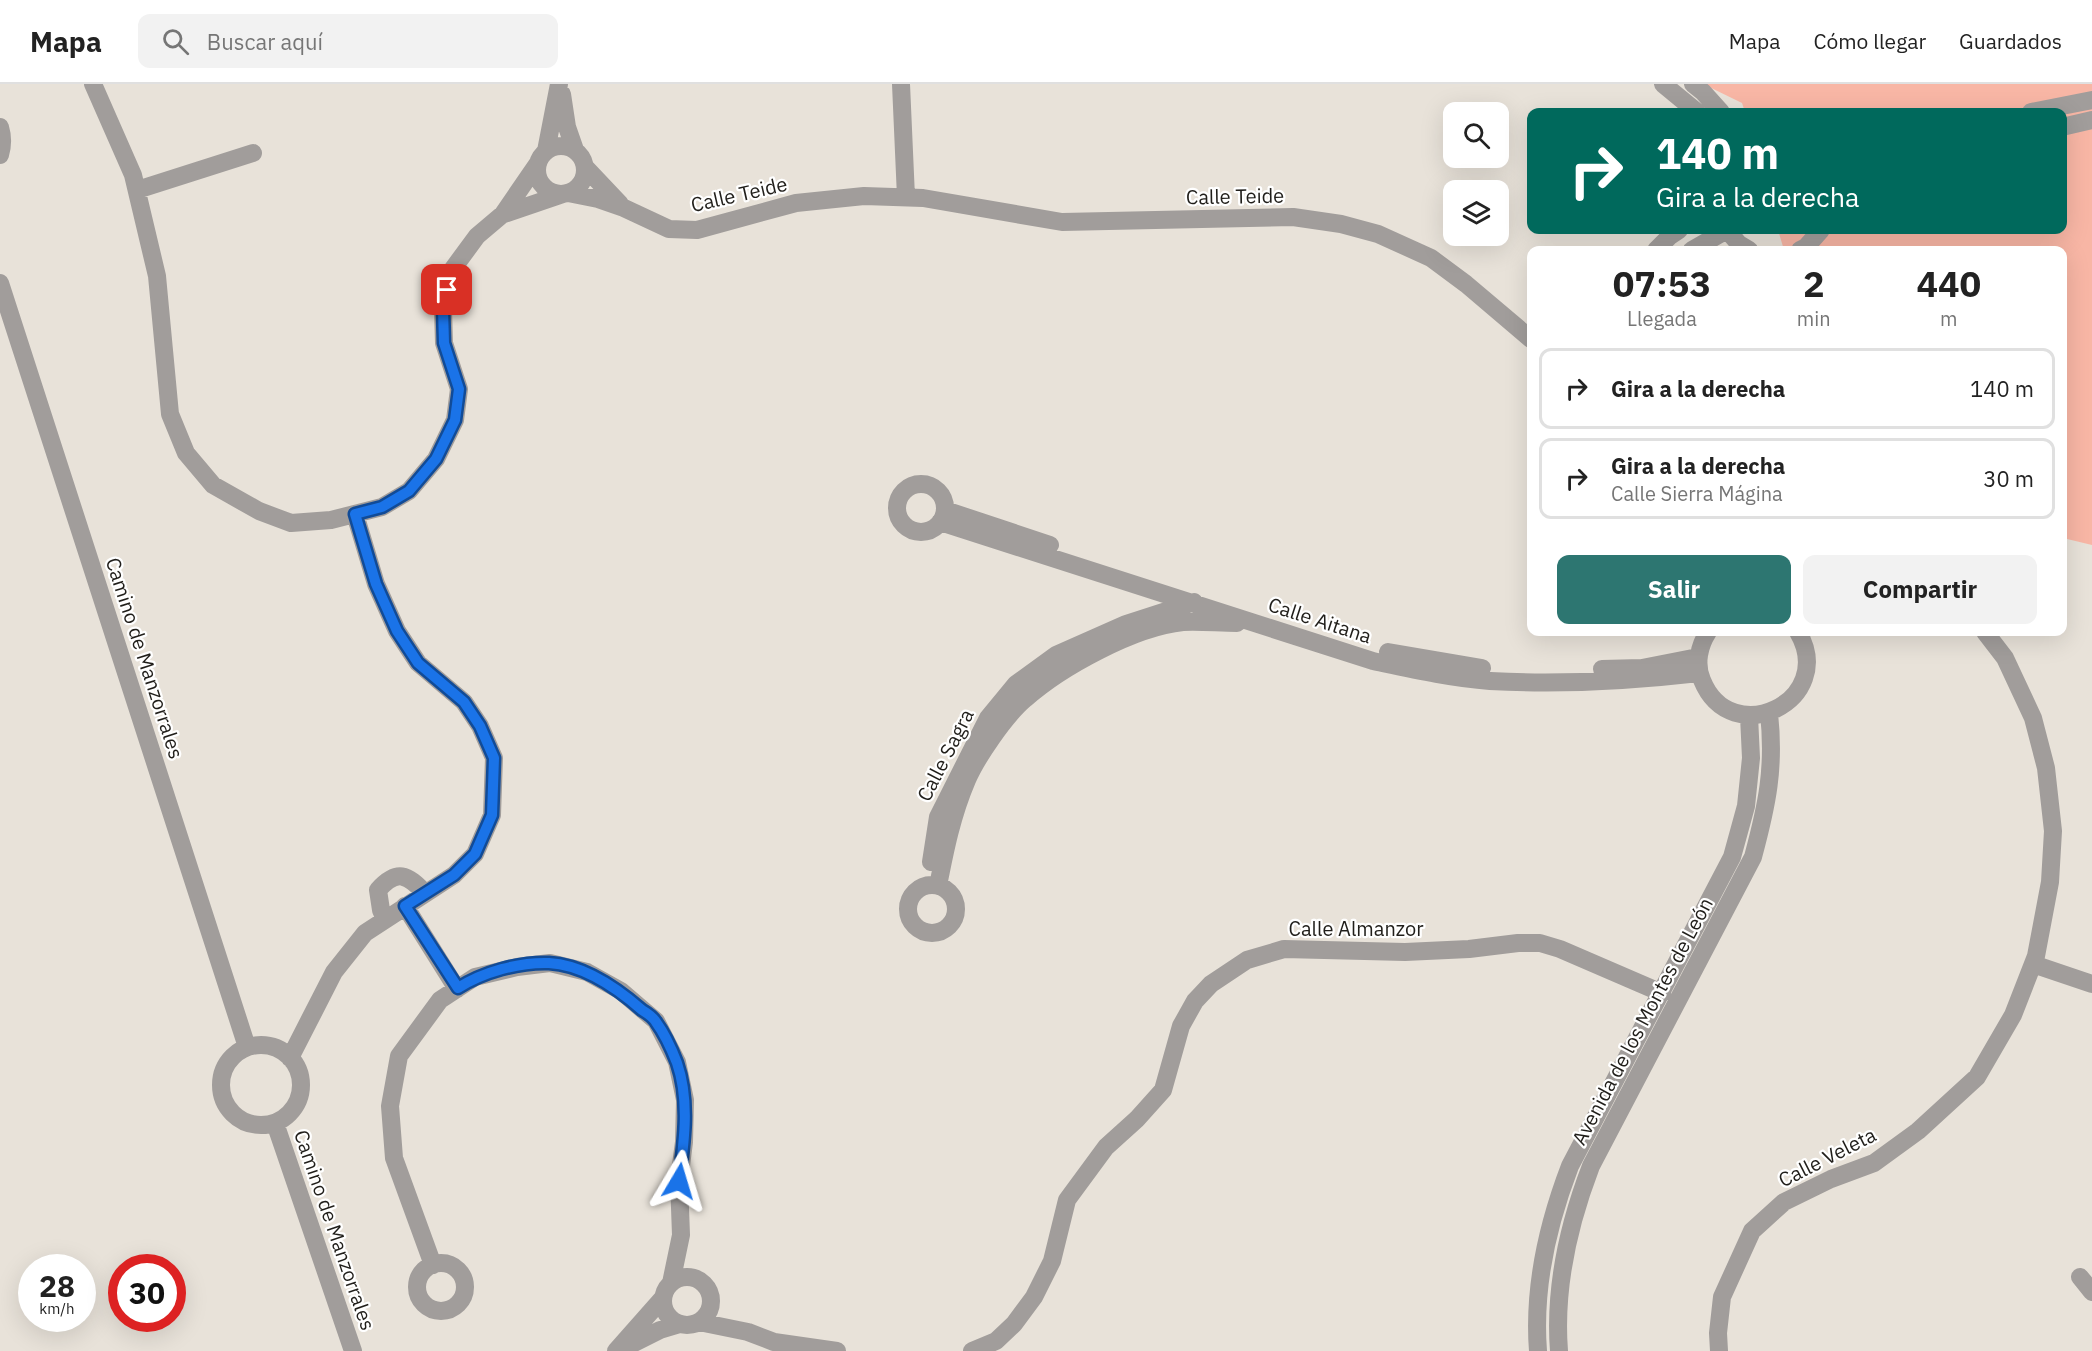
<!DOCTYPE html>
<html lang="es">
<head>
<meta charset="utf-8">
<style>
	body { margin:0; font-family:"IBM Plex Sans",sans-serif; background:#f2f2f2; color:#222; height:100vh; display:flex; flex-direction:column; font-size:22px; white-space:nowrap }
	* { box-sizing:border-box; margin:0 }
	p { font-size:20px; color:#767676 }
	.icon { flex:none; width:33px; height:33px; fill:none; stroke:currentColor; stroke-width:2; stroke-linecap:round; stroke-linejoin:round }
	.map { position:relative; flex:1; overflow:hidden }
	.details { position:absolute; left:1527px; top:162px; width:540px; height:390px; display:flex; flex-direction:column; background:#fff; border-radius:12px; box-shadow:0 6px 24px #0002 }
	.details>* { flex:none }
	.hud { position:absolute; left:1527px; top:24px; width:540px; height:126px; border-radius:12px; box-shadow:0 6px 24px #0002; background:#00695c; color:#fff; overflow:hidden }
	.tools { position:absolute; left:1443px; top:18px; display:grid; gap:12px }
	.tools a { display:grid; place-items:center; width:66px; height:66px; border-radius:12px; background:#fff; box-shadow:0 6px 24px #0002; font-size:30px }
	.speed { position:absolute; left:18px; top:1170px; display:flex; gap:12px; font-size:30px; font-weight:700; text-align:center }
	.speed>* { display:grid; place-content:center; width:78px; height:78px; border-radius:50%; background:#fff; box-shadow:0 6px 24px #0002; line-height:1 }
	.speed small { font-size:15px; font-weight:400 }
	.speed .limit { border:9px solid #d22; background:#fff; color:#111 }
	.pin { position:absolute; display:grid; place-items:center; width:51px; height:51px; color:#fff; margin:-26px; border-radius:12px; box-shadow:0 3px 9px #0006 }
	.me { position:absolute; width:66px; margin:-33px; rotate:7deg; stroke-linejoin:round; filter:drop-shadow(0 0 4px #0008) }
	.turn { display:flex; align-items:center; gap:21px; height:126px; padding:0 30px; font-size:27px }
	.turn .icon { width:78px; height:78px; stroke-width:2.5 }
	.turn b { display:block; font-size:42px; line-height:51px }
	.eta { display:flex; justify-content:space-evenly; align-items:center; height:102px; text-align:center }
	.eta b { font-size:36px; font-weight:700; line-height:42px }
	.button { display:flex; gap:12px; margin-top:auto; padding:12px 30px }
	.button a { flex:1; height:69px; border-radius:12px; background:#2d7671; color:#fff; font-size:24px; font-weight:700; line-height:69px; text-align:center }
	.button a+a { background:#f2f2f2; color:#222 }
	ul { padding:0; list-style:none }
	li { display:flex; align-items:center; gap:18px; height:81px; margin:0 12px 9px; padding:0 18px; border:3px solid #e0e0e0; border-radius:12px }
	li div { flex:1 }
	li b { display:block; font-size:22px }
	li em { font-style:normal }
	header { display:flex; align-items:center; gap:36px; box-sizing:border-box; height:84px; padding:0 30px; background:#fff; border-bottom:2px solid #e0e0e0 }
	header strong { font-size:28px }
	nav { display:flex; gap:33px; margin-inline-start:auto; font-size:21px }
	.search { width:420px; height:54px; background:#f2f2f2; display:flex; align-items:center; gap:15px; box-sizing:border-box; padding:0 21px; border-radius:12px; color:#767676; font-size:22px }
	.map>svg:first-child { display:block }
	.green { fill:#f8b6a5 }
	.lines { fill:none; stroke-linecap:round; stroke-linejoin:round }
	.minor { stroke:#a19d9b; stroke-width:18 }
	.route-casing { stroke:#114b97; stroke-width:15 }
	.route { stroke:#1a73e8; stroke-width:10 }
	.labels { text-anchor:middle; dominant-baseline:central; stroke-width:4.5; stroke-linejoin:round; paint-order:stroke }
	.street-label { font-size:20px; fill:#201e1a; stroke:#fff }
</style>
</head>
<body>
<header>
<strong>Mapa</strong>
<div class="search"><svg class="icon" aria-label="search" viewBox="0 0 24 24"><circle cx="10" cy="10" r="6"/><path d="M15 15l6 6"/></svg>Buscar aquí</div>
<nav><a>Mapa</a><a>Cómo llegar</a><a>Guardados</a></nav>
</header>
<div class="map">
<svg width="2092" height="1267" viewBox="0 0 2092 1267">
	<rect width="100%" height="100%" fill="#e8e2d9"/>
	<path class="green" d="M1703,0H2092V461L2063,454L2062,166H1784L1778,146H2062V28H1745L1742,19Z"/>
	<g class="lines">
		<path class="minor" d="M93,0L133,91L157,192L170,330L186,369L213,401L259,427L291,439L331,436L382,423L409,407L436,375L455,336L459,305L444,259L443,225L452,186L477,152L503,130L538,79
			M901,0L906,113
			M1663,0L1697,28
			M1693,0L1703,8L1721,28
			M562,10L567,43L575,66
			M2031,28L2092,16
			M0,43C3,53 3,61 0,71
			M2062,43L2092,36
			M537 86a24 24 0 1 1 48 0a24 24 0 1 1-48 0Z
			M546,67L559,0
			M585,83L620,120
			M137,106L253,69
			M568,109L598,115L624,124L669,145L697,146L796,119L864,112L923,114L1062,138L1293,133L1341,140L1378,150L1431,174L1466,200L1532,256
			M504,130L563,110
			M1727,146L1739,160L1749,166
			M1656,166L1670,152L1679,146
			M1692,166L1727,146
			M1800,166L1806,163L1821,146
			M0,199L247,963
			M897 424a24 24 0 1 1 48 0a24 24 0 1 1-48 0Z
			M945,426L1050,461
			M940,438L1373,577C1411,585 1451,594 1490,597C1560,601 1630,597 1699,589
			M1708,548C1699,562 1695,580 1702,596C1731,668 1838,617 1798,548
			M1388,568L1482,584
			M1602,585L1642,584L1698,573
			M931,778L938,733L988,634L1016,600L1056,571L1126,540L1194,518
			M908 825a24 24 0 1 1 48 0a24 24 0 1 1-48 0Z
			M938,802C945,766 952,731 967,696C977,673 1005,632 1025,615C1061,583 1134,543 1183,538C1200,537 1219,539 1237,539
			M405,822L457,905
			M385,835L381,826L378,806C397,785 407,790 425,809
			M2033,880L2092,900
			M221 1001a40 40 0 1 1 80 0a40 40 0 1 1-80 0Z
			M290,974L334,888L365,849L454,791L475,770L492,731L494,674L480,642L464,618L418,579L397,547L376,500L355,430
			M275,1039L353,1267
			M417 1203a24 24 0 1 1 48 0a24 24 0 1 1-48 0Z
			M433,1181L394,1074L390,1022L399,972L440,916L475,893L517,883L550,879L587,888L621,907L656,937L677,978L685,1016L684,1058L679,1097L681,1151L671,1199
			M663 1217a24 24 0 1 1 48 0a24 24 0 1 1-48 0Z
			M2080,1193L2092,1208
			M699,1238L748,1248L774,1258L837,1267
			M622,1265L660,1246L680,1240
			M616,1267L662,1215
			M972,1267L996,1257L1014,1240L1034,1213L1052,1177L1067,1116L1106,1063L1137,1035L1163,1006L1181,942L1195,917L1211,900L1247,876L1284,865L1405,868L1469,865L1518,859H1540L1560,865L1662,909
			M1538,1267C1533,1203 1547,1142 1570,1082L1732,773L1746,722L1751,674L1749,632
			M1559,1267C1554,1203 1568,1142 1591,1082L1753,773C1767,721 1775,684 1769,629
			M1719,1267L1718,1249L1722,1213L1752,1147L1784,1118L1831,1095L1874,1079L1918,1047L1977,993L2013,931L2036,872L2050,798L2053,747L2046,684L2033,634L2005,574L1985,548"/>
	</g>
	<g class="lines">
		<defs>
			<path id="route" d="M447,206L443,225L444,259L459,305L455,336L436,375L409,407L382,423L355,430L376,500L397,547L418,579L464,618L480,642L494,674L492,731L475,770L454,791L405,822L458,904C483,888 519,878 549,879C584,881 617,904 642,926C647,929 653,933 656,938C664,949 672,966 677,979C690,1017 684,1058 679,1097"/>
		</defs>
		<use href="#route" class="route-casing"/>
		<use href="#route" class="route"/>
	</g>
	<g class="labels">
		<g class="street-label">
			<text transform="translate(739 110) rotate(-13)">Calle Teide</text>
			<text transform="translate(1235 112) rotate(-1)">Calle Teide</text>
			<text transform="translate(1320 536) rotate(18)">Calle Aitana</text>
			<text transform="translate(145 574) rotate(72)">Camino de Manzorrales</text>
			<text transform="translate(945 671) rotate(-63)">Calle Sagra</text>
			<text x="1356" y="844">Calle Almanzor</text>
			<text transform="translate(1642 937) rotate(-62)">Avenida de los Montes de León</text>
			<text transform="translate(1827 1073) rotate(-27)">Calle Veleta</text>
			<text transform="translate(335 1146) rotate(71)">Camino de Manzorrales</text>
		</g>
	</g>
</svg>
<div class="tools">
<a><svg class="icon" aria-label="search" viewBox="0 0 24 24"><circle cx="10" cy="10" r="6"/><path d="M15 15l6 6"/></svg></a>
<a><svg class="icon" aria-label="layers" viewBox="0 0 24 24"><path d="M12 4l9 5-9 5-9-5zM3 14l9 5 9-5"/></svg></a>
</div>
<div class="speed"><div>28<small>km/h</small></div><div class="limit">30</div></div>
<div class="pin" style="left:447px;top:206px;background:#d93025"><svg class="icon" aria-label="arrive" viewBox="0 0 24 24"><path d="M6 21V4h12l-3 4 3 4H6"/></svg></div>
<svg class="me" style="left:679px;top:1097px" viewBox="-20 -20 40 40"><path d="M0-17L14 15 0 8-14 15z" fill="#1a73e8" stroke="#fff" stroke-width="4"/></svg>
<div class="hud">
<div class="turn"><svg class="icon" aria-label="right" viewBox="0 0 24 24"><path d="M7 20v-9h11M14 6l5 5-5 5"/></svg><div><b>140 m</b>Gira a la derecha</div></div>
</div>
<section class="details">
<div class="eta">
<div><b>07:53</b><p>Llegada</p></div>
<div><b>2</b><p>min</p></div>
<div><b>440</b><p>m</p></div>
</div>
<ul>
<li><svg class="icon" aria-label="right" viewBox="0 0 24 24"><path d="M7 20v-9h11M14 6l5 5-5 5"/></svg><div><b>Gira a la derecha</b></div><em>140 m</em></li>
<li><svg class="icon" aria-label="right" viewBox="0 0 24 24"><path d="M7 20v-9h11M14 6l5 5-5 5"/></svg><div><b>Gira a la derecha</b><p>Calle Sierra Mágina</p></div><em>30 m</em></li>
</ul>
<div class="button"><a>Salir</a><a>Compartir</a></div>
</section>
</div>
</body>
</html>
